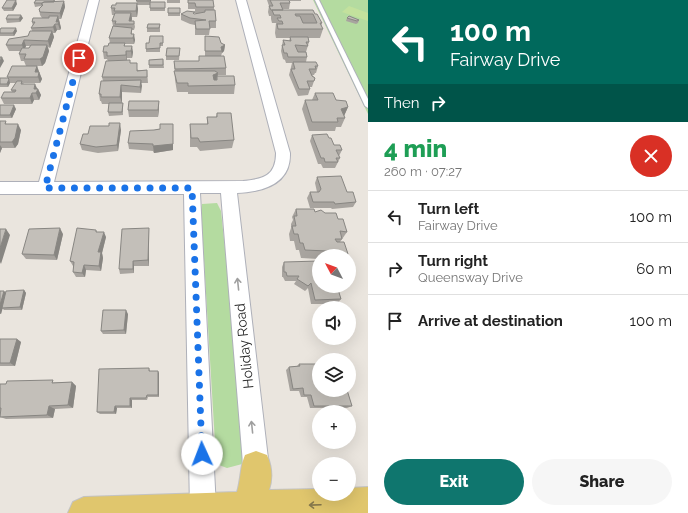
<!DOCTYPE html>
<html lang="en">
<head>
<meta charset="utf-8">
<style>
	body { margin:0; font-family:Raleway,sans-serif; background:#f6f6f6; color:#222; height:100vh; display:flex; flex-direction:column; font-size:15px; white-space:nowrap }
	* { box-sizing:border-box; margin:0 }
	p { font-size:13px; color:#767676 }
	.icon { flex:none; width:22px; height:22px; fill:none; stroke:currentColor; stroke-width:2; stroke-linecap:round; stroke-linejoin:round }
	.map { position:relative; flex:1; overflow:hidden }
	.panel { display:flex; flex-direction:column; background:#fff; width:320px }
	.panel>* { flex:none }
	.guide { background:#00695c; color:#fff; overflow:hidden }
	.needle { width:26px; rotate:311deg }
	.tools { position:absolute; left:312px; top:249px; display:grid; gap:8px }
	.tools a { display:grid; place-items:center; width:44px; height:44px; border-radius:50%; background:#fff; box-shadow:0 4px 16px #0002; font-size:20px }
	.pin { position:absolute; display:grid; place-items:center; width:34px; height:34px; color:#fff; margin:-17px; border:2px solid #fff; border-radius:50%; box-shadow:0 1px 4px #0007 }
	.me { position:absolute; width:44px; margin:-22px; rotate:358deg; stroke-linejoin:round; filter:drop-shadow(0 0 3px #0008) }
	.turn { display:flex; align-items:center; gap:14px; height:84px; padding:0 16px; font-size:18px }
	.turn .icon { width:52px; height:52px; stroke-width:2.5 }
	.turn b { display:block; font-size:28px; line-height:34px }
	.then { display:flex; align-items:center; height:38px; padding:0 16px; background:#0003; gap:8px; font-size:15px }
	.round { display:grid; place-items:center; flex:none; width:42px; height:42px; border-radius:21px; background:#f6f6f6 }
	.overview { display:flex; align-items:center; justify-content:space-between; height:68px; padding:0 16px }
	h1 { font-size:24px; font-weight:800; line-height:30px; color:#1e9e55 }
	.cta { display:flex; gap:8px; margin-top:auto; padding:8px 16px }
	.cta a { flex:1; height:46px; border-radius:24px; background:#0f766e; color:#fff; font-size:16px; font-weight:800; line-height:46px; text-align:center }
	.cta a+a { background:#f6f6f6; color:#222 }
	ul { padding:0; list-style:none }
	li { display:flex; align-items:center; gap:12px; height:52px; padding:0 16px; border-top:1px solid #e0e0e0 }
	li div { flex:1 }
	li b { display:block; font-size:15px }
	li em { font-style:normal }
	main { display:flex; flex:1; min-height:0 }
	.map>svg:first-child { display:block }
	.green { fill:#b4dba0 }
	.pitch { fill:#c3e19d }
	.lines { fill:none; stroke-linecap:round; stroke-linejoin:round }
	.lane-casing { stroke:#aeb0b9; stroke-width:2 }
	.street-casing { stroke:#aeb0b9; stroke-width:2 }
	.primary-casing { stroke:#c3c3c3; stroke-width:2 }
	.lane { fill:#fff; fill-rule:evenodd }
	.street { fill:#fff; fill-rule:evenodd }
	.primary { fill:#e0c66d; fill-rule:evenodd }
	.wall { fill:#a8a49f; fill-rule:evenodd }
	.shaded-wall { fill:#888682 }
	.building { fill:#c3bfb9; stroke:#888682; fill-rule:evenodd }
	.oneway { stroke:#9f9f9f }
	.oneway2 { stroke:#85784c }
	.route { stroke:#1a73e8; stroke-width:7; stroke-dasharray:0 12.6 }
	.labels { text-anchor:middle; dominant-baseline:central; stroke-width:4; stroke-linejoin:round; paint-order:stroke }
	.street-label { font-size:14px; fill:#2a2a2a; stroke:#fff }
</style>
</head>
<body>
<main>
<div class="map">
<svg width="368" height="513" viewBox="0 0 368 513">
	<rect width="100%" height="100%" fill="#eae5de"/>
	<path class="green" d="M313,0H368V114Z
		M217,203L221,211L247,456L246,463L227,468L219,465L216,459L201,210L202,204Z"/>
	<path class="pitch" d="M349,6L368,13V21L342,12Z"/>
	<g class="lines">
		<defs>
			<path id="lane" d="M315,0H319L368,99V108L365,106Z"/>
			<path id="street" d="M89,0H99L54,182L243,181C263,179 276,176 276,153L236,0H246L290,153C291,184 263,192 237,193L270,476L266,485L257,489L248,485L244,476L221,193H200L216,508L214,513H192L190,508L184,194H0V182H39Z"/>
			<path id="primary" d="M256,451L267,455C272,467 273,478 269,490L319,489V494H349V488L368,487V513H68L73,502L84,497L237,492C241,479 240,467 245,455Z"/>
		</defs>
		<use href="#lane" class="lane-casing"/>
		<use href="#street" class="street-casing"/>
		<use href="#primary" class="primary-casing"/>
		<use href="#lane" class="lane"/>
		<use href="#street" class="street"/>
		<use href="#primary" class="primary"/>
	</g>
	<path class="wall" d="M36,0H55V1H64L65,7L61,19H59L61,28L60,30H57L55,33H53L54,37L50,48L48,47L49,51L45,63L42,66H26L24,61H21L19,54L20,51H9L6,45L28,36L32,31L31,28L33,26L32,22L42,18L40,15L39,9L41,6L35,7L34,3ZM26,46H30L29,48H25Z
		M137,0H151V2H165V11H150V5H137L138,9L137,17H132L131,21H134L135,27L134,30H132V34L135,40L134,44H125V46L133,52L132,58H127V61L130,60V63L138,70H147L148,83H141V93L122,92V103H123V115L109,116L108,112L109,104H102L101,101H100L99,94L103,81L102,77L108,61L107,59H104L103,52L108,46L110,43L109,38L113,26L112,21L114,15H112L111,8L137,3Z
		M167,0H180V3H167Z
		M188,0L214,7V10L216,21V28H210L209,35H195V25L190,24L181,20V14H195L200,13H195V9H188Z
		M267,0H289L290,3L289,9H282V10L315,14L322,23L321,26L323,29L320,38H308L309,42L306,52H298L307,57L306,62L318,66L316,73H315L314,75H312L315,78L312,87H309L310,89L308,95L298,96L289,75L292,63H286L285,60L283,59L281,51L283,40L289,41L290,38H276L275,33L276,23H272L271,19V16H269L268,12L269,6Z
		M290,0H301V1H290Z
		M17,4L13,11H4L2,8Z
		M180,8V16H168V13Z
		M23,18L20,22L7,23L6,19Z
		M347,18L359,20L358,23L356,24L346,21Z
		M160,27V32H147V28Z
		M0,30L17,31L14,36H0Z
		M163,36V46H160V52H146V49L149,43Z
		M205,36L225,45L224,51L222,53L221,56L226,68V75H218L217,76L235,85L234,94H188V92H177L175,80L174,61H199V56H205Z
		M180,48L179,60H166V56Z
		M163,59L164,68H149V60Z
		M37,66L42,79L40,83H23L24,84L38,89L41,95L39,100H34L32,104H4L1,98L12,92L11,90L16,83H10L8,87H0V78H8L7,77Z
		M315,93L336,100L348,107L344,116L345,118L341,127H336L335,131H309L302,109L305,100H312Z
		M159,101V108L158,117H129L128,110Z
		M0,105L16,109L12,118H0Z
		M217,113L234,140L232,148L200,151L197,147H190V124H207V117H216Z
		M0,121L21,130L18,144L15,148H2L0,153Z
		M173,124V150L154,153L153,151L129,149L128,143L154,130L160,129Z
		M121,130L118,151L98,153L82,150L80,144L88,134Z
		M312,135L329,138L334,145L342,150L339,156L340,158L335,168H323L321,164H318L310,141Z
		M317,177L347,192L356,202L353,207L332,209L331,208H310L307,198L310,192H317L315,183Z
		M296,209L315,212L338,219L347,232L340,242L348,254L347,256H319V259L301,258L299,250H296L294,241H290L289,234L291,228V224L293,220L292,217Z
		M149,228V266H134V273L120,274L119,269Z
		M96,230L97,232L106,237L102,253L103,258L101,271L86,270L85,277H76L73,272L74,266H73L70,261Z
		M63,234L57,260L26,259L22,254Z
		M284,262L341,299L337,304H311L308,288L305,291L294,284L296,281H285L283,277H282V267Z
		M24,290L26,293L22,310H4L2,308L1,314H0V291L6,293Z
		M128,314L126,334H103L101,331Z
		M0,339H17L21,342L15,366H0Z
		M299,364L352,406L347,408H310L307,397H301L299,391H290L286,370L289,367L297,366Z
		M149,368L150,371L159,373V397H148L147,400H132V408H117L116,414H100L97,412Z
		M72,382L76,386L73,408L55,409L53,418L6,419L0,417V384Z"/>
	<path class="shaded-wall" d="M16,0L17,4L13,11L12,8Z
		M64,1L65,7L61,19L60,13Z
		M137,3L138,9L137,17L136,11Z
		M131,13L132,19L131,24L129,21Z
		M21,15L23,18L20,22L19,19Z
		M58,16L61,28L60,30L58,24L56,22Z
		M55,24L57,30L55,33L53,27Z
		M16,28L17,31L14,36L13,33Z
		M52,31L54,37L50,48L48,41Z
		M134,34L135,40L134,44L133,38Z
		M24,40L26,46L24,51L22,45Z
		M47,45L49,51L45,63L42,66L40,59Z
		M225,45L224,51L222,53L221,47Z
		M132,46L133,52L132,58L131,51Z
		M126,51L127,58V62L126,55Z
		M2,57L4,61L0,68V62Z
		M37,66L39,72H35Z
		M39,72L42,79L40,83L38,77Z
		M218,73L217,80V76L216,83L212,84L213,75Z
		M9,79L10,83L8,87L7,84Z
		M141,80L142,86L141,93L140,87Z
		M35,84L38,90V89L41,95L39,100L34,89Z
		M121,85L122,92V103L120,97Z
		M32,93L34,100L32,104L30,98Z
		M159,101V108L158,117V110Z
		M14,105L16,109L12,118L10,115Z
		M348,107L344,116L341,109Z
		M120,123L121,130L118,151L117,145Z
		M18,124L21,130L18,144L15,148L12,142Z
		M173,124V150L154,153L153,146Z
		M0,145L2,148L0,153Z
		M60,228L63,234L57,260L54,255Z
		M149,228V266L148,260Z
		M6,229L10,235L1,264L0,262V248Z
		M104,232L106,237L102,253L103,258L101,271L99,266L98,252Z
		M133,261L134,266V273L133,269Z
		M84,265L86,270L85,277L82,273Z
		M24,290L26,293L22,310L20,307Z
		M4,291L7,294L1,314L0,313V305Z
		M126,310L128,314L126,334L124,330Z
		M17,339L21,342L15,366L10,363Z
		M158,371L159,373V397L158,395Z
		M72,382L76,386L73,408L68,405Z
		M130,398L132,400V408L130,406Z
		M49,406L55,409L53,418L47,415Z
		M115,406L117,408L116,414L114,412Z"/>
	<path class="building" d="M7,0H16L12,8H2Z
		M36,0H54V2H44L42,3H34Z
		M137,0H151L150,1H136Z
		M188,0H213L214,7H196L195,3H188Z
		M270,0H289L290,3H280L283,10H271L269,6H273Z
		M64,1L60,13L40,12L39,9L43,5L41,4L44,2Z
		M150,2H165V8H150Z
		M116,3H137L136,11H114L115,8H111L112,5H116Z
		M168,8H180V13H168Z
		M205,10H215L216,21H209L210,29H196L195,21L206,20L190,18L181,14L187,11L195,12L193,13L194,14L205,12Z
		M272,10H313L315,14H317L322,23H320L323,29H278L277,24H283L282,21H279L277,18H281L280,15H274ZM295,14H313L317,23H303L300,16H296Z
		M115,13H131L129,21H134V24H115L116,21H112Z
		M8,15H21L19,19H6Z
		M49,16H58L56,22H59L58,24H55L53,27L31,28L35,22H32L33,18H49Z
		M349,16L359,20L357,21L347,18Z
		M148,24H160L159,28H147Z
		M113,26L132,28L131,34H134L133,38H109Z
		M1,28H16L13,33H0V30Z
		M30,31H52L48,41L24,40L22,45H6L9,39L28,36Z
		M150,36H163V43H160V48L146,49V43H149Z
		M205,36L219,37L221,43L225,45L221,47L222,51H205Z
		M290,37H308L309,42H306L308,46L295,45L298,52H306L307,57H288L287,53H284L282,45H285L283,40L291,41Z
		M109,43H125L124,46H132L131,51H126V55L107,56V52H103L104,46H108Z
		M31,45H47L43,57L40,59H24L26,54H19L22,48H29Z
		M167,48H180L179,56H166Z
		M199,56H224L226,68L175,69L174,61H199Z
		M0,57H2L0,62Z
		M163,59V65H149V60Z
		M130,60V63H137V71L147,70V77H102L106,61Z
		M293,62H316L318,66H315L316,69H309L312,76L315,78L314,81H307L310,89H299L291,69H295Z
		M12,66H37L35,72H39L38,77H7Z
		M174,71H215L218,73L213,75L214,80H217V76H234L235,85L188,86V83H177Z
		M0,78H8L9,79L7,84H0Z
		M141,80L140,87L121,85L120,97H101V94H99L101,81Z
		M17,81H22L21,84H35L34,89H38L36,93H32L30,98H1L4,92H15L16,90H11Z
		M315,93H333L336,100L346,101L348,107L341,109L345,118H337L338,122H312L305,100H318Z
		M129,101H159L158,110H128Z
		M109,103H123L122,112H108Z
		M0,105H14L10,115H0Z
		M217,113H231L234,140L200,142L198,138H191L190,124H208L207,117H217Z
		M0,121H6L5,124H18L15,138L12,142H0Z
		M109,123H120L117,145L96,147L80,144L83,134H88L90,126H109Z
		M160,124H173V144L153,146V144L128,143L130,131L154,130L160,129Z
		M327,134L329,138H331L334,145H340L342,150H336L340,158H336L338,162H325L324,158H321L312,135Z
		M341,176L347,192H353L356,202L335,204L334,202H313L310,192H319L321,189L317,177Z
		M296,209H314L315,212L321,210L325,213H336L338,219H343L347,232L340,231L342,239H335L337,242H344L348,254L332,256L327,251L305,250L303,243H300L298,234H294L292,226H296L294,216H297Z
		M60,228L54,255L22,254L29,229Z
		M77,228L96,230V232H104L98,252H101L99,266L84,265L82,273L73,272L74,262L70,261Z
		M149,228L148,260L133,261V269H119L122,229Z
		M0,229H6L0,248Z
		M319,261V286H337L341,299L315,300L311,283L308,286L297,279L299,276H287L286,272H284V262Z
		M24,290L20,307L2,308L6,291Z
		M0,291H4L0,305Z
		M103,310H126L124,330L101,331Z
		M0,339H17L10,363H0Z
		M299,364H319V390H347L352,406H314L311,395H304L303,388L293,389L289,367L300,366Z
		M149,368V371H158V395H147L146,398H130V406H115L114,412H97L99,369Z
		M53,380L52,383L72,382L68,405L49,406L47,415L0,417L1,408H0V384H6L7,381Z"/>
	<defs><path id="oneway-shaft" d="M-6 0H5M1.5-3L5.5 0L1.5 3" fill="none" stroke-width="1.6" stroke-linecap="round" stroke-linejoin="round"/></defs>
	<g class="oneway">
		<use href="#oneway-shaft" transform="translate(238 284) rotate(-96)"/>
		<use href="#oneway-shaft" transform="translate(252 427) rotate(-96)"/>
	</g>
	<use class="oneway2" href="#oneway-shaft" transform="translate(315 505) rotate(178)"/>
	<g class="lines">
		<path class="route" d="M79,58L45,188H192L202,454"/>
	</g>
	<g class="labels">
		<g class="street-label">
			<text transform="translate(244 346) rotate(-96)">Holiday Road</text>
		</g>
	</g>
</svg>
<div class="tools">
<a><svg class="needle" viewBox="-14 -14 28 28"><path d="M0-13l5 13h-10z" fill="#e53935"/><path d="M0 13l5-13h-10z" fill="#767676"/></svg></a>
<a><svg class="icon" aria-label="sound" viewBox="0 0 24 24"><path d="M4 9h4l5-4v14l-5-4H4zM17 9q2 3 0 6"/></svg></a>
<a><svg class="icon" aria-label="layers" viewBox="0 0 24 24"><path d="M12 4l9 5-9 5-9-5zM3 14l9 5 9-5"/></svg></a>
<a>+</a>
<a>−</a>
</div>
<div class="pin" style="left:79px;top:58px;background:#d93025"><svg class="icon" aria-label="arrive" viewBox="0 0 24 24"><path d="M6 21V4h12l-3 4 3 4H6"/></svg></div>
<svg class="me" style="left:202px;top:454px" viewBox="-20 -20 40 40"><circle r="19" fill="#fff"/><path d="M0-13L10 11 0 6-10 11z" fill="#1a73e8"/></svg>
</div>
<section class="panel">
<div class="guide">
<div class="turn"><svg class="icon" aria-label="left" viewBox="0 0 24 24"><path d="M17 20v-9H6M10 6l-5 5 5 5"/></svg><div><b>100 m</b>Fairway Drive</div></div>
<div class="then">Then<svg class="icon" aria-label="right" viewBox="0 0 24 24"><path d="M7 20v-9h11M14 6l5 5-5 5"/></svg></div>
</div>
<div class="overview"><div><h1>4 min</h1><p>260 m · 07:27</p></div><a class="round" style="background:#d93025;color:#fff"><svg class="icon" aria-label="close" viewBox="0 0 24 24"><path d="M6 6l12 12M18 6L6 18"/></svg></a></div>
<ul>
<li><svg class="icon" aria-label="left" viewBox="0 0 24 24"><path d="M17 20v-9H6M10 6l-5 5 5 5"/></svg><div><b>Turn left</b><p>Fairway Drive</p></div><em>100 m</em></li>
<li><svg class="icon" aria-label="right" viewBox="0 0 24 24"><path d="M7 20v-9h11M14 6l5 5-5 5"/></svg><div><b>Turn right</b><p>Queensway Drive</p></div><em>60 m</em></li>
<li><svg class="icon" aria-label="arrive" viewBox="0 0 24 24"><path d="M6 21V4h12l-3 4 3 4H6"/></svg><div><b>Arrive at destination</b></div><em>100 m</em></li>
</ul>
<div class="cta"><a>Exit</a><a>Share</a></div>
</section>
</main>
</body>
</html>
